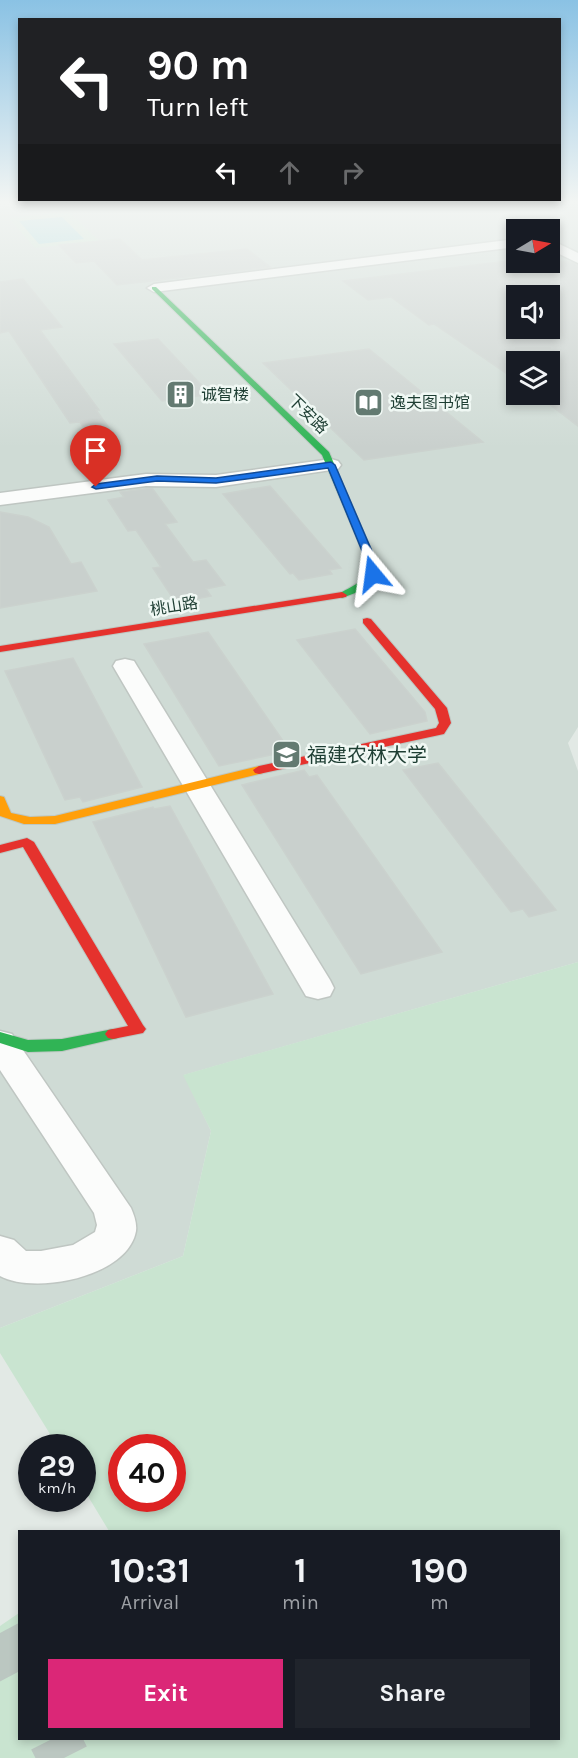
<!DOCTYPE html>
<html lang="en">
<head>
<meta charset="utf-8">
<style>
	body { margin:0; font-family:Karla,"Noto Sans SC",sans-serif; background:#20242c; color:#f1f3f6; height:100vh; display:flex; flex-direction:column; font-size:22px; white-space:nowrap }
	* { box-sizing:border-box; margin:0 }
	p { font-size:20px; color:#9ea1a6 }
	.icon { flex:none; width:33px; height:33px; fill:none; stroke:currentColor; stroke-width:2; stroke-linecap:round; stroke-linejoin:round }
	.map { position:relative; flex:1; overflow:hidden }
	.panel { position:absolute; left:18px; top:1530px; width:542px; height:210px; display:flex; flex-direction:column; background:#171b24; border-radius:0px; box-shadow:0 3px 9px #0003 }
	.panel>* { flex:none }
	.hud { position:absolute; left:18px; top:18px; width:543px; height:183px; border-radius:0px; box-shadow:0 3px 9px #0003; background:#202124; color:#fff; overflow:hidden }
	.needle { width:39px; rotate:80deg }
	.controls { position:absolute; left:506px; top:219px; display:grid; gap:12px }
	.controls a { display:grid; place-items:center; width:54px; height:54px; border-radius:0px; background:#171b24; box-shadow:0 3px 9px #0003; font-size:30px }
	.speed { position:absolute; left:18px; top:1434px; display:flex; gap:12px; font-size:30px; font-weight:700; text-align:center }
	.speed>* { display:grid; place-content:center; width:78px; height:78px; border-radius:50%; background:#171b24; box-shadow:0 3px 9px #0003; line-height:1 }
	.speed small { font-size:15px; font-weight:400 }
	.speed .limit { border:9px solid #d22; background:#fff; color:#111 }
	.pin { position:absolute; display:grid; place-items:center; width:51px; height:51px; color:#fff; margin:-62px -26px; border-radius:50% 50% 50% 0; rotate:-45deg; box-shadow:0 0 6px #0007 }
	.pin .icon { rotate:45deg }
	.me { position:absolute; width:66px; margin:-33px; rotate:344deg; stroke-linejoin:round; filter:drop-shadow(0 0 4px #0008) }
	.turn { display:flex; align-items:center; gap:21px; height:126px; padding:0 30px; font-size:27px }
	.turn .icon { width:78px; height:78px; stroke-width:2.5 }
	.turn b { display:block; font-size:42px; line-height:51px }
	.lanes { display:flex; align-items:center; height:57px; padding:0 30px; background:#0003; justify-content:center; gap:30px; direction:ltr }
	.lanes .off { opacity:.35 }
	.eta { display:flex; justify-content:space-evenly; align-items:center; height:102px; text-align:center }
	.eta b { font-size:36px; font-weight:700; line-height:42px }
	.primary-button { display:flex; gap:12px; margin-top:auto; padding:12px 30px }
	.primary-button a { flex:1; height:69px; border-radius:0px; background:#db2777; color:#fff; font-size:24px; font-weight:700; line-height:69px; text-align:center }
	.primary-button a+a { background:#20242c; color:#f1f3f6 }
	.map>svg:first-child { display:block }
	.built { fill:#cfdbd5; fill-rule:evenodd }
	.green { fill:#c9e4d0; fill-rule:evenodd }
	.water { fill:#9dd8dd }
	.building { fill:#c9d0cd; stroke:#cbd2ce; stroke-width:1.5; fill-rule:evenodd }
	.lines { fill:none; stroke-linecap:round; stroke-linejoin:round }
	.primary-tunnel { stroke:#bbc7c1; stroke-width:51; stroke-dasharray:51 26; stroke-linecap:butt }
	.street-casing { stroke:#bfc6c2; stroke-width:3 }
	.fast-casing { stroke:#bdc7c2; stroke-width:2 }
	.slow-casing { stroke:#bdc7c2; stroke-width:2 }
	.jam-casing { stroke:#bdc7c2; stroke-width:2 }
	.street { fill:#fbfcfb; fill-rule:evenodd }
	.fast { fill:#30b455; fill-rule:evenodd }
	.slow { fill:#ff9f0a; fill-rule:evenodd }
	.jam { fill:#e5322d; fill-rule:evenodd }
	.route { fill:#1a73e8; stroke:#114b97; stroke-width:1.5 }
	.labels { text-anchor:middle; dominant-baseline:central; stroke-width:5; stroke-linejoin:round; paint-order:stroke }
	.far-poi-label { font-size:16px; fill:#1e3e33; stroke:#f0f8f4; text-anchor:start }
	.far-street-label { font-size:16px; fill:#1e3e33; stroke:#f0f8f4 }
	.poi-label { font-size:20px; fill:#1e3e33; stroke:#f0f8f4; text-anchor:start }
</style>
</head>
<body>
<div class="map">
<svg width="578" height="1758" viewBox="0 0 578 1758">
	<rect width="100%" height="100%" fill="#e2e9e5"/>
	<path class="built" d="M49,202H578V727L568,743L578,771V962L184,1075L211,1131L183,1256L0,1328V208ZM516,230H549V262H516ZM516,296H549V328H516ZM516,362H549V394H516Z"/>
	<path class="green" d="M69,212L99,241L35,248L9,218Z
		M578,962V1758H0V1626L19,1613L20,1738H558V1532L109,1531L83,1488L82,1448L58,1447L0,1353V1328L183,1256L211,1131L183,1075ZM122,1448H172V1498H122Z"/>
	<path class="water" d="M62,217L84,239L39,244L19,221Z"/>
	<path class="building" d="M120,239L142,260L247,249L270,267L117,285L94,261L76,263L59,245Z
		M516,260V262H572L578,265V426L536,394H549V362H516V380L434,324L429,325L391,297L368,300L343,281ZM516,296H549V328H516Z
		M23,279L62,327L40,330L99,410H96L112,432L89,436L80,422L70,423L9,331L0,333V282Z
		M158,339L207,391L202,392L205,395L162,401L114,344Z
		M369,349L483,442L364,460L263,363Z
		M270,486L341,568L329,570L332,574L299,580L293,573L290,574L223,494Z
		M152,488L177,522L165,524L193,562L206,560L225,585L206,589L211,596L176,603L153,568L161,567L136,530L128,531L108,500L124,497L120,492Z
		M0,512L28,517L49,527L71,564L81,562L97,591L0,608Z
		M355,629L425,712L427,721L370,734L297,640Z
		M208,632L290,751L219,766L144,644Z
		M73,658L142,787L83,802L80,797L65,800L5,671Z
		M438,763L556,910L529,917L523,909L511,912L403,770Z
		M304,770L309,777L317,775L442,952L361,974L242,785Z
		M170,806L273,994L186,1017L93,822L153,807L154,809Z"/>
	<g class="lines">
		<path class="primary-tunnel" d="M0,1633L20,1671
			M54,1738L64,1758"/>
		<defs>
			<path id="street" d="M516,239V247L154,292L147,288L154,284Z
				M549,239L578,253V263L549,249Z
				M331,459L338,461L341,465L338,469L216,487L146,486L0,505V493L146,474L216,475Z
				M125,659L134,661L137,666L330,980L334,988L330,996L318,999L306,996L113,666L116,661Z
				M0,1031L12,1034L131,1208C134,1215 137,1223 136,1231C128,1277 35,1295 0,1276V1236L14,1240L26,1251H41L73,1245L95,1232L97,1225L94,1213L0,1070Z"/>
			<path id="fast" d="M152,287H156L329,452L377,563L378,574L363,590L342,598L337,595C348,588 358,585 368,574L367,563L322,455L152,289Z
				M113,1029L118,1030L121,1034L118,1038L62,1051L28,1052L0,1043V1032L28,1040L62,1039Z"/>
			<path id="slow" d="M259,766L265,770L263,773L55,824H24L0,816V796L4,797L11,813L30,817L55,816Z"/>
			<path id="jam" d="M342,592L347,595L346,597L0,652V646Z
				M367,618L371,619L447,708L451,723L444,734L259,774L255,773L253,770L259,766L436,728L439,723L435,709L363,623V619Z
				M27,838L34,842L143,1025L146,1029L143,1033L113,1039L108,1038L105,1034L108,1030L128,1026L23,847L0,853V845Z"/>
		</defs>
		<use href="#street" class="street-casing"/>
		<use href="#fast" class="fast-casing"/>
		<use href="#slow" class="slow-casing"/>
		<use href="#jam" class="jam-casing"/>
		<use href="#street" class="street"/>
		<use href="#fast" class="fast"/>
		<use href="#slow" class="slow"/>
		<use href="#jam" class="jam"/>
	</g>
	<linearGradient id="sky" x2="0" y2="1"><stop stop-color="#8ac2e4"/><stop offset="0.45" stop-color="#f2f5f3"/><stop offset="1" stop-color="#f2f5f3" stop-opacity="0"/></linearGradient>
	<rect width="578" height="448" fill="url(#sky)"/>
	<path class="route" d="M331,462L335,465L377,563L376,576L368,574L367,563L328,468L216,483L157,481L96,489L92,487L96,484L157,476L216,478Z"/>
	<defs>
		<symbol id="building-square" viewBox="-11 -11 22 22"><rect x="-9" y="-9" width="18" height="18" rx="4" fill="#637a71" stroke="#f0f8f4"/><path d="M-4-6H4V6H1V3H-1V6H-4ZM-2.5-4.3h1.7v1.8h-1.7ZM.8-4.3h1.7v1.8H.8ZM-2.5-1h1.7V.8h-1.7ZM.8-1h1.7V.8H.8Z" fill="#fff"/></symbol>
		<symbol id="library-square" viewBox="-11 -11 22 22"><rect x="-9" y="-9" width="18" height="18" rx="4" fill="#637a71" stroke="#f0f8f4"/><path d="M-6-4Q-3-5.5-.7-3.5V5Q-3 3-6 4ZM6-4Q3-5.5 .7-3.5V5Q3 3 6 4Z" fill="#fff"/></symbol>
		<symbol id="university-square" viewBox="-11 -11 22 22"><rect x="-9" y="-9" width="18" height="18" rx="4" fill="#637a71" stroke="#f0f8f4"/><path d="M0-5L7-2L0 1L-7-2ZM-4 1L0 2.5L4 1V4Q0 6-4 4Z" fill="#fff"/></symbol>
	</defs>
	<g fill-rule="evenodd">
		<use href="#building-square" x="164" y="378" width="33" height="33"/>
		<use href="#library-square" x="352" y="386" width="33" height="33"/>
		<use href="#university-square" x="270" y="738" width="33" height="33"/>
	</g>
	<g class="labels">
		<g class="far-poi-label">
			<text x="201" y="394">诚智楼</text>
			<text x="390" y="402">逸夫图书馆</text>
		</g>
		<g class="far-street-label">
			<text transform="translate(308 414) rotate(44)">下安路</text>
			<text transform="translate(174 606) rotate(-9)">桃山路</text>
		</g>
		<g class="poi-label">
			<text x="307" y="755">福建农林大学</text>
		</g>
	</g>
</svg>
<div class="controls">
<a><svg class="needle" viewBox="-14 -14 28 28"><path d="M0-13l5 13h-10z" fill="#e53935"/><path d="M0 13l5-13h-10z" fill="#9ea1a6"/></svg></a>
<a><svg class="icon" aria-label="sound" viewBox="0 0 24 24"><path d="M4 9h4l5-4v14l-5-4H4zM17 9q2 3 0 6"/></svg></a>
<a><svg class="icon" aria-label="layers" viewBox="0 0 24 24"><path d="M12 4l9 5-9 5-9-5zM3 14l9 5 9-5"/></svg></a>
</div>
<div class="speed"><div>29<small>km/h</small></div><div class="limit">40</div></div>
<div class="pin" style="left:96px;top:487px;background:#d93025"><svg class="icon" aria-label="arrive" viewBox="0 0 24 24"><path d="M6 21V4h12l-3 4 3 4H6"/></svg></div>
<svg class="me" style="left:373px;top:574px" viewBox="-20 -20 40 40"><path d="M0-17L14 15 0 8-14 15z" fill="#1a73e8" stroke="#fff" stroke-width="4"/></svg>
<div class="hud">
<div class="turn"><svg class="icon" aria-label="left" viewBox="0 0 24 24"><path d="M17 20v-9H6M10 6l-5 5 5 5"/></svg><div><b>90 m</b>Turn left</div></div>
<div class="lanes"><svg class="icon" aria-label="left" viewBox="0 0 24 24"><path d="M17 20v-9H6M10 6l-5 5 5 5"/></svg><svg class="icon off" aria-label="ahead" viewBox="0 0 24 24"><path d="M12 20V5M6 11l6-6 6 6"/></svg><svg class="icon off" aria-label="right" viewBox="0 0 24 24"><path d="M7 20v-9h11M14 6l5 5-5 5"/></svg></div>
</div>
<section class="panel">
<div class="eta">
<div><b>10:31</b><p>Arrival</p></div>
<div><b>1</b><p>min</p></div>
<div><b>190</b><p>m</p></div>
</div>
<div class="primary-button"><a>Exit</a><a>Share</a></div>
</section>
</div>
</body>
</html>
